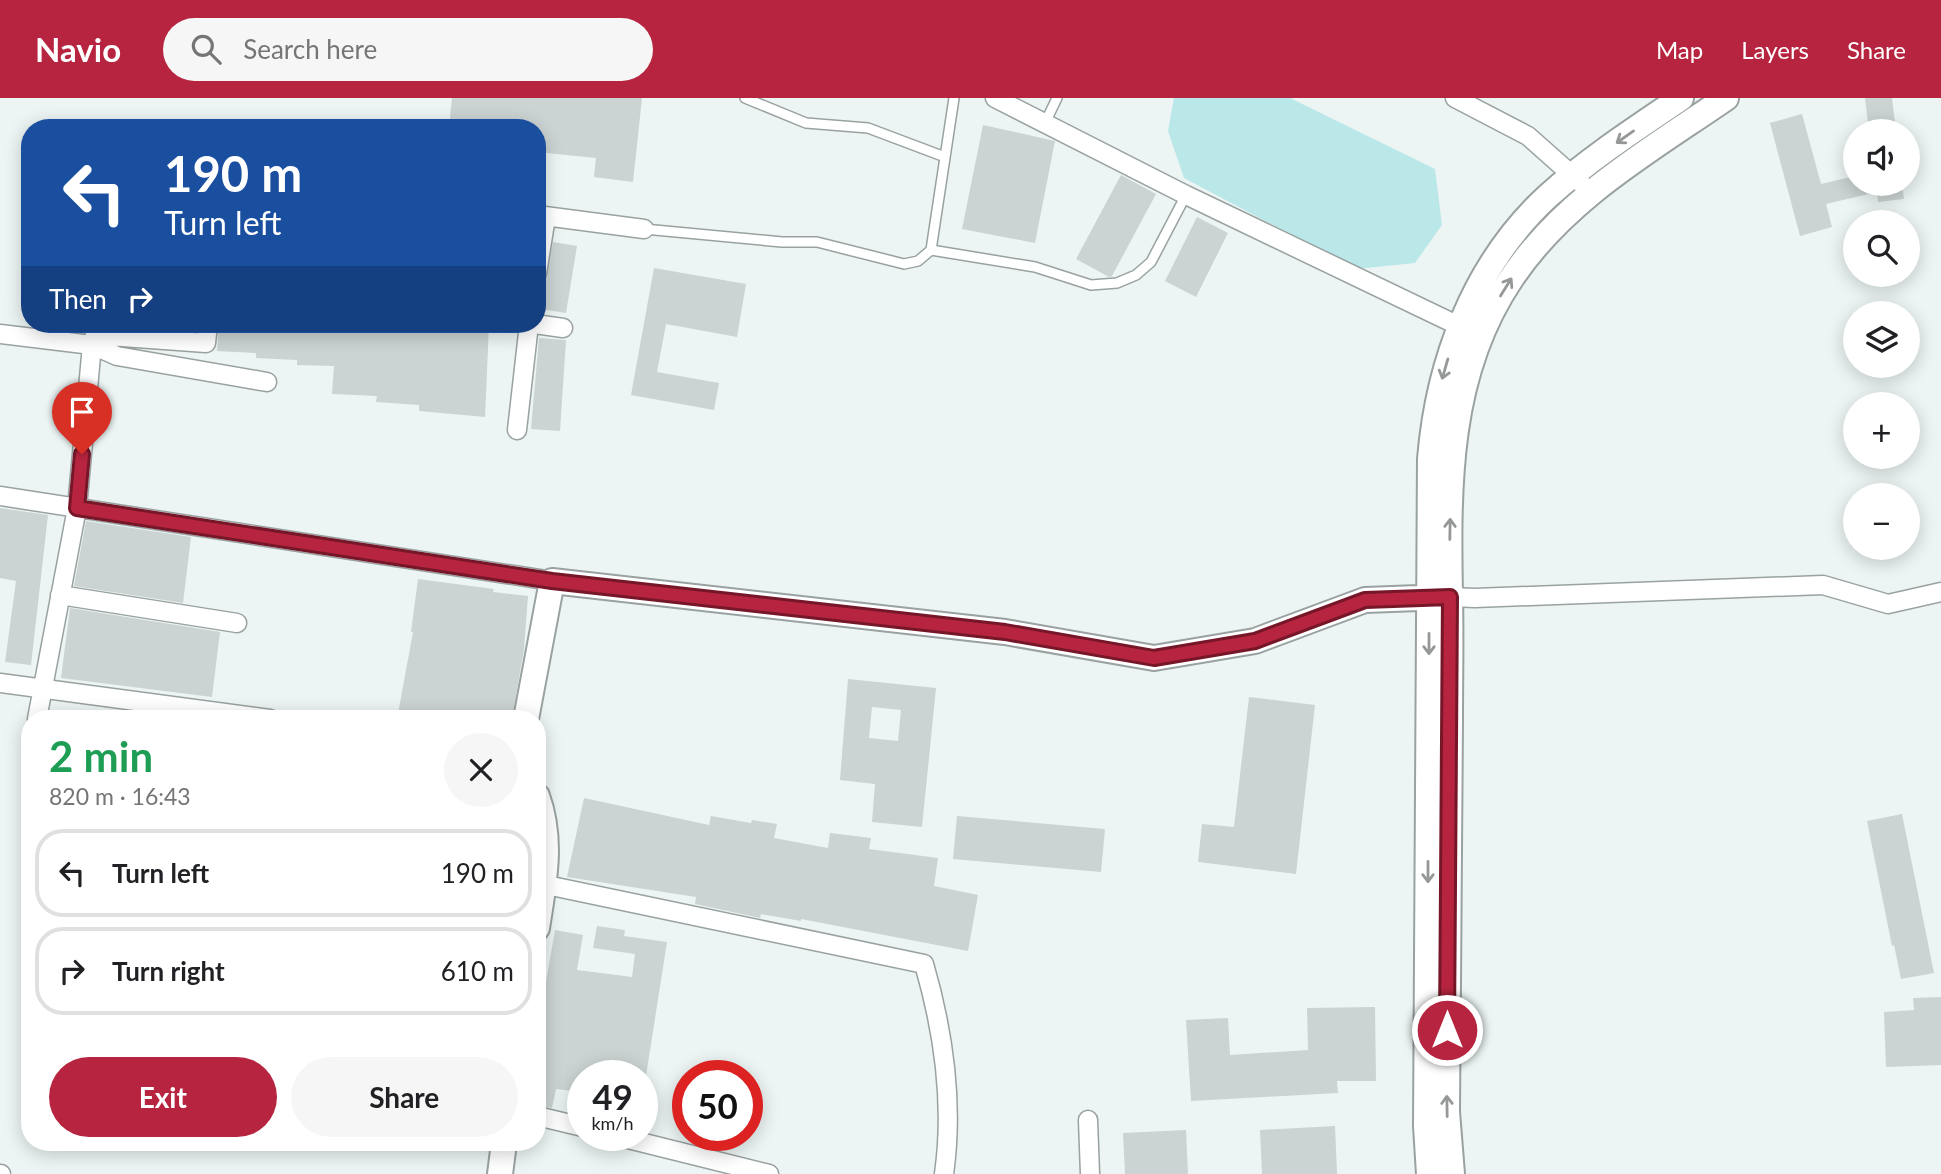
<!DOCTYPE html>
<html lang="en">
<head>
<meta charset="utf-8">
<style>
	body { margin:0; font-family:Lato,sans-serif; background:#f6f6f6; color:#202124; height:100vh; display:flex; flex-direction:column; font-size:26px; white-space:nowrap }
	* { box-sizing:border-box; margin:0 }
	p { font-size:23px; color:#757577 }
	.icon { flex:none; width:38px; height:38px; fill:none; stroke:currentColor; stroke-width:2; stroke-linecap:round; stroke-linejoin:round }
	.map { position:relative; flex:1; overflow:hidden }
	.sheet { position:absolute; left:21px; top:612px; width:525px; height:441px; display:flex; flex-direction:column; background:#fff; border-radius:28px; box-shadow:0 4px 18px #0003 }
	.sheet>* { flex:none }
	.guide { position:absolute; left:21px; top:21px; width:525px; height:214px; border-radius:28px; box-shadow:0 4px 18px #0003; background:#1a4fa0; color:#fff; overflow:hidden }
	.fabs { position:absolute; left:1843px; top:21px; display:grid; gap:14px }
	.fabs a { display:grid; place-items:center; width:77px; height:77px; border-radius:50%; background:#fff; box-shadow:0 4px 18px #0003; font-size:35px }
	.speed { position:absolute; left:567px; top:962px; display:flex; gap:14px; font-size:35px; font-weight:700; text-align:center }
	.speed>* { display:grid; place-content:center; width:91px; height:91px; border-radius:50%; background:#fff; box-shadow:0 4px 18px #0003; line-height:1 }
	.speed small { font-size:18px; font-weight:400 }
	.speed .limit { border:10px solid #d22; background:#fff; color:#111 }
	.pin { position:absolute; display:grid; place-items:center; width:60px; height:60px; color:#fff; margin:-72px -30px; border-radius:50% 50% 50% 0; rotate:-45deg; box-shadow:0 0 7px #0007 }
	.pin .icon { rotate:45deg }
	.me { position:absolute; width:77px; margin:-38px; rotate:0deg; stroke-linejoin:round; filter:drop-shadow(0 0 5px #0008) }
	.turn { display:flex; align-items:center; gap:24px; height:147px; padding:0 28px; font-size:32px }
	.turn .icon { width:91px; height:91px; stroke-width:2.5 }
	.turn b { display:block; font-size:49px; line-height:60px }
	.then { display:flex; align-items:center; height:66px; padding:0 28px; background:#0003; gap:14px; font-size:26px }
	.round { display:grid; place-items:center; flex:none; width:74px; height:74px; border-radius:37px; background:#f6f6f6 }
	.summary { display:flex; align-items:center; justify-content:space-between; height:119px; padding:0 28px }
	h1 { font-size:42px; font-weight:700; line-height:52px; color:#1e9e55 }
	.action { display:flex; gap:14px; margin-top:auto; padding:14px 28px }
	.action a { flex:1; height:80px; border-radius:42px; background:#b6243f; color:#fff; font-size:28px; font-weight:700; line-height:80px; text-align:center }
	.action a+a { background:#f6f6f6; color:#202124 }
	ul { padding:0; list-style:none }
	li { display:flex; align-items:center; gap:21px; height:88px; margin:0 14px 10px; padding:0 14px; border:4px solid #e0e0e0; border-radius:28px }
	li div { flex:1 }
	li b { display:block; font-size:26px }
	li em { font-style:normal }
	header { display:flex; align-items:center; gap:42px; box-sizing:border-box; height:98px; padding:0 35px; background:#b6243f; color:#fff }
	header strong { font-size:33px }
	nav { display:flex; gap:38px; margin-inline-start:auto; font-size:24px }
	.search { width:490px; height:63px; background:#f6f6f6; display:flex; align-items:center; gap:18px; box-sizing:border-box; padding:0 24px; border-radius:38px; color:#757577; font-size:26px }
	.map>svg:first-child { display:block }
	.green { fill:#bae7e8 }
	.building { fill:#cbd3d3; fill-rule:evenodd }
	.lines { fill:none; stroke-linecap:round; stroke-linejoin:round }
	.lane-casing { stroke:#99a1a1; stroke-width:12 }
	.street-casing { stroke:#99a1a1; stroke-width:21 }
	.secondary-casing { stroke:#99a1a1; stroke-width:28 }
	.lane { stroke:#fff; stroke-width:9 }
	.street { stroke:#fff; stroke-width:18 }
	.secondary { stroke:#fff; stroke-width:24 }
	.oneway { stroke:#969797 }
	.route-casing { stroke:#761729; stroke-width:18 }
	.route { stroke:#b6243f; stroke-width:12 }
</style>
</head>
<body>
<header>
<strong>Navio</strong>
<div class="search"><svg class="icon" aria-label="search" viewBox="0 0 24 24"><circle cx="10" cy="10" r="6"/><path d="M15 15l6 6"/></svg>Search here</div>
<nav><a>Map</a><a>Layers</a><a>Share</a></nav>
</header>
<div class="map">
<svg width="1941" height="1076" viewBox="0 0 1941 1076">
	<rect width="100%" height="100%" fill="#ecf4f4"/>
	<path class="green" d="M1174,0H1290L1435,71L1442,127L1415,165L1356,171L1184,80L1168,33Z"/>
	<path class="building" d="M452,0H642L633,84L594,79L596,60L537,54V30H449Z
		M1865,0H1892L1896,33H1869Z
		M1802,16L1821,86L1855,78V86H1902L1904,101L1878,104L1877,94L1826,106L1832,129L1800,138L1770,25Z
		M983,27L1055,43L1035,145L962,131Z
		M1121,77L1156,96L1112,178L1109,179L1076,161Z
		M1197,119L1228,135L1196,199L1165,183Z
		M553,144L577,148L566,215L540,211Z
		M654,170L746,186L737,239L666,226L657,274L719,285L714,312L631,297Z
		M219,226L489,227L485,319L419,313V307L376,304L377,298L332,296L334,268L297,267V262L256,260V255L217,253Z
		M539,240L566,242L560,333L531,331Z
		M0,410L48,417L31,567L5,564L16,483L0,480Z
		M86,423L191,439L183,505L74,488Z
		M418,481L494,491L493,494L528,498L524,551L512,621H397L413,534H411Z
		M70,510L220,534L212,599L61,580Z
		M848,581L936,590L922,729L872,724L875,686L840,682ZM872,609L901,612L898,643L869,640Z
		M1249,599L1315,607L1296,776L1198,764L1202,726L1234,729Z
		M584,700L709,727L711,718L751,725L752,722L777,726L774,740L828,750L830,735L871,740L869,751L938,760L934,788L978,797L968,853L801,821V823L761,816L760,820L695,806L696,799L567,779Z
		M1902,716L1934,875L1901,881L1894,847L1892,848L1867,723Z
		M957,718L1105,731L1101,774L953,761Z
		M597,828L625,832L624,838L667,844L646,978H583V994L556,991L552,1010L537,1007V936L555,832L583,837L577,872L632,879L635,856L593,850Z
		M1941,899V967L1886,969L1884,914L1914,912L1913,900Z
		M1375,909L1376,983H1337L1338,995L1191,1003L1186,922L1228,920L1230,957L1308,952L1307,910Z
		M1335,1028L1337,1076H1262L1260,1032Z
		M1186,1032L1188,1076H1125L1123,1035Z"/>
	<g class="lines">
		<defs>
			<path id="lane" d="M745,0L806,25L868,30L945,59
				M954,0L931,152L1035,169L1091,187L1117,185L1136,177L1151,164L1186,97
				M1045,25L1057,0
				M644,131L782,144H817L904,166L918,163L931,152"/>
			<path id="street" d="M995,0L1186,97L1459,228
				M1455,0L1528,38L1581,85
				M537,117L644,131
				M537,175L546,119
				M535,226L563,230
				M0,236L92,247L117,258L267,284
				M95,237L206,245L208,226
				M517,332L529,226
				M0,398L552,483
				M60,497L237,525
				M1450,499L1475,500L1823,487L1888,506L1941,494
				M0,585L270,621
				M37,621L77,410L92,247L98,226
				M537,785L924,866C944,935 954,1005 944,1076
				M537,1018L583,1029
				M1088,1022L1090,1076
				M616,1038L769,1076
				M0,1076H1"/>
			<path id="secondary" d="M526,621L552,483L1005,534L1154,560L1255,543L1365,502L1446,499
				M537,698C553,742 544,785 537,830
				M500,1076L504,1045
				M1429,1076L1426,1028L1430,361C1438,264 1474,166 1548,98C1589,61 1635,31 1681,0
				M1452,1076L1447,1014C1448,883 1449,753 1450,622C1450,581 1451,539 1450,498C1448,387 1447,276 1511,181C1564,101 1649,53 1726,0"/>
		</defs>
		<use href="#lane" class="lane-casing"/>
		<use href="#street" class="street-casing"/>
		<use href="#secondary" class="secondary-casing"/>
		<use href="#lane" class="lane"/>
		<use href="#street" class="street"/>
		<use href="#secondary" class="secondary"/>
	</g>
	<defs><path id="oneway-shaft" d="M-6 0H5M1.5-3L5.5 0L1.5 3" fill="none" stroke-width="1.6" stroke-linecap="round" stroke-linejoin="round" transform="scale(1.75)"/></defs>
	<g class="oneway">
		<use href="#oneway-shaft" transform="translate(1625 39) rotate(145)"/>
		<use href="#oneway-shaft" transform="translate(1506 189) rotate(-58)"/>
		<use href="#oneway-shaft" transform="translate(1445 271) rotate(106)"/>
		<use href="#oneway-shaft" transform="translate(1450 431) rotate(-89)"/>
		<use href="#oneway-shaft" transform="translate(1429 546) rotate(90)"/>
		<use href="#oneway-shaft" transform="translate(1428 774) rotate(90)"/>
		<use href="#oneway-shaft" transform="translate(1447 1008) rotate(-91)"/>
	</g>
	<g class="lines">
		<defs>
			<path id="route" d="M82,356L77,410L552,483L1005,534L1154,560L1255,543L1365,502L1450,499L1447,932"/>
		</defs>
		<use href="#route" class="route-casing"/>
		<use href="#route" class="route"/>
	</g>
</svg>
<div class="fabs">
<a><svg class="icon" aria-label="sound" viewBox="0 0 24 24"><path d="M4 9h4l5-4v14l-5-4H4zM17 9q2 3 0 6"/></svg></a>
<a><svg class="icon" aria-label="search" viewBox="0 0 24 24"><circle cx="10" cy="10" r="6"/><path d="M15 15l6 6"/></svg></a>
<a><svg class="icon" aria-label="layers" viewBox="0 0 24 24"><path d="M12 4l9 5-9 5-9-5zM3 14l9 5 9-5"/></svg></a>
<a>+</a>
<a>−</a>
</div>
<div class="speed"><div>49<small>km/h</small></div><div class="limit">50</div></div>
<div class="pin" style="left:82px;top:356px;background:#d93025"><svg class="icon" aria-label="arrive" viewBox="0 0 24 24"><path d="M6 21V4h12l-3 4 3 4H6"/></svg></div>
<svg class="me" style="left:1447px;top:932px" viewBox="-20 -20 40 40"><circle r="17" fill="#b6243f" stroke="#fff" stroke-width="3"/><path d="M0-11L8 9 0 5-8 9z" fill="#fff"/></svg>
<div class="guide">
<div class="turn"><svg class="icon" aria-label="left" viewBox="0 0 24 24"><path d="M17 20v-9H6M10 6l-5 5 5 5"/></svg><div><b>190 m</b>Turn left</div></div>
<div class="then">Then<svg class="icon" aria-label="right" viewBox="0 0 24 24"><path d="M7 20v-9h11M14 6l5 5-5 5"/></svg></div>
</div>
<section class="sheet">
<div class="summary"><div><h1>2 min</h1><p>820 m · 16:43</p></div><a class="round"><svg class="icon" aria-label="close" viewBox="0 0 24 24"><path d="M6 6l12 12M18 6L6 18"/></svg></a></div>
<ul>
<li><svg class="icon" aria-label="left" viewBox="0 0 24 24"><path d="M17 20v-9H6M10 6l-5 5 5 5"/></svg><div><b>Turn left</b></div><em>190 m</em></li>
<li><svg class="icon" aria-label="right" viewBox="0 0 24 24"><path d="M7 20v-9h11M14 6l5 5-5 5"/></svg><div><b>Turn right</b></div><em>610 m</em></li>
</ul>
<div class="action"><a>Exit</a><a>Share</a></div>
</section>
</div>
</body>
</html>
